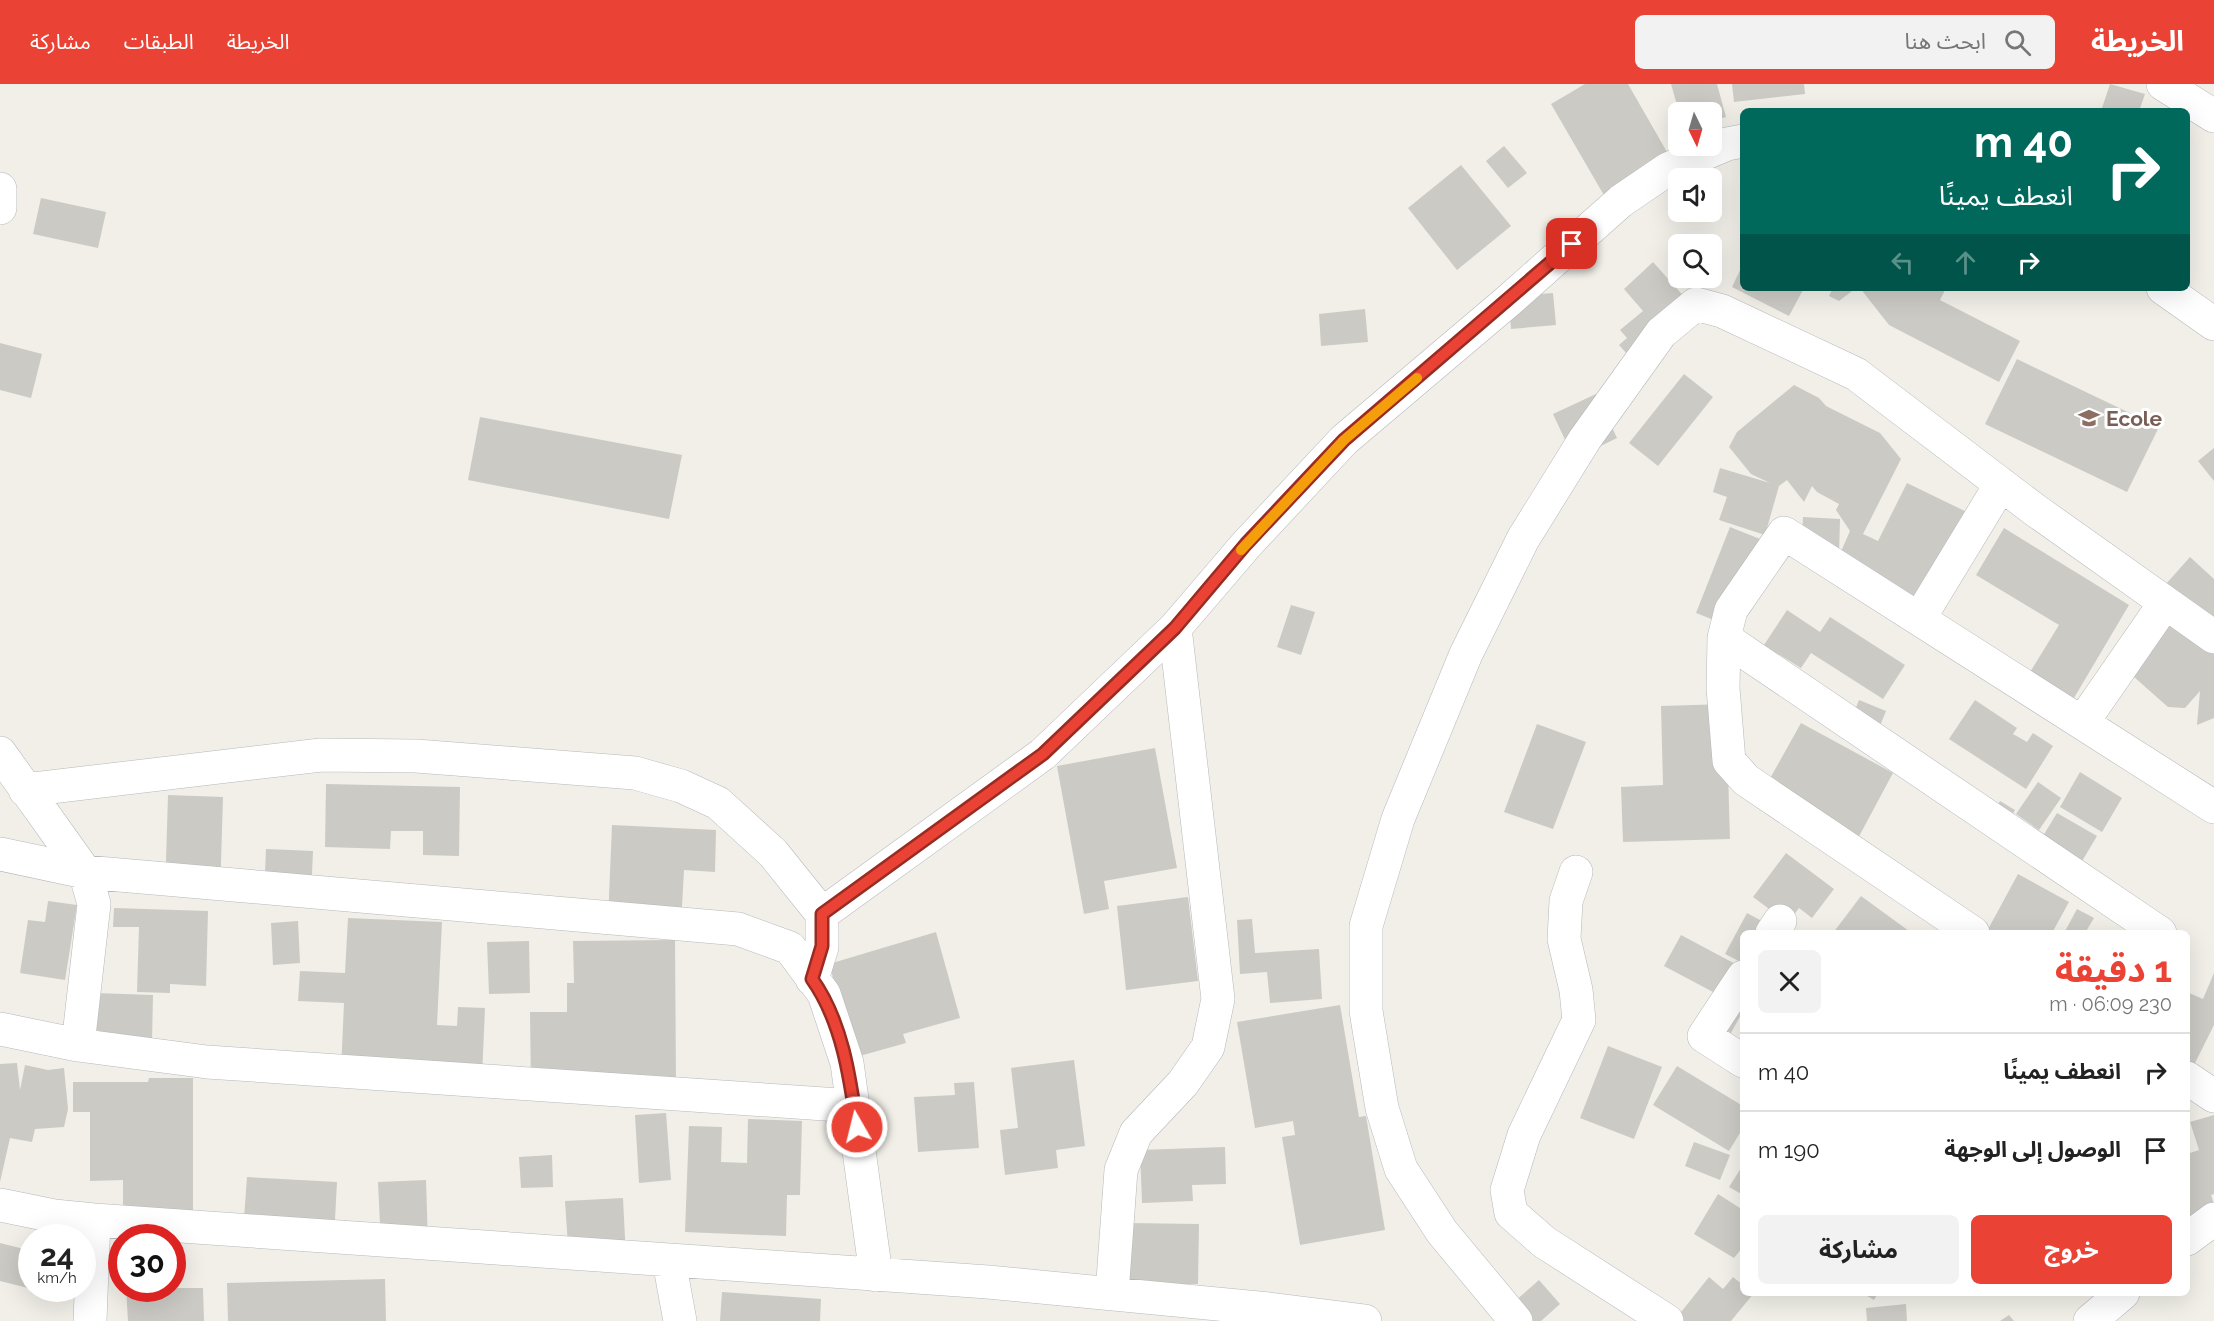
<!DOCTYPE html>
<html lang="ar">
<head>
<meta charset="utf-8">
<style>
	body { margin:0; font-family:Raleway,"Noto Sans Arabic",sans-serif; background:#f2f2f2; color:#222; direction:rtl; height:100vh; display:flex; flex-direction:column; font-size:22px; white-space:nowrap }
	* { box-sizing:border-box; margin:0 }
	p { font-size:20px; color:#767676 }
	.icon { flex:none; width:33px; height:33px; fill:none; stroke:currentColor; stroke-width:2; stroke-linecap:round; stroke-linejoin:round }
	.map { position:relative; flex:1; overflow:hidden; direction:ltr }
	.panel { position:absolute; left:1740px; top:846px; width:450px; height:366px; display:flex; flex-direction:column; background:#fff; border-radius:9px; box-shadow:0 6px 24px #0002; direction:rtl }
	.panel>* { flex:none }
	.guide { position:absolute; left:1740px; top:24px; width:450px; height:183px; border-radius:9px; box-shadow:0 6px 24px #0002; direction:rtl; background:#00695c; color:#fff; overflow:hidden }
	.needle { width:39px; rotate:175deg }
	.controls { position:absolute; left:1668px; top:18px; display:grid; gap:12px }
	.controls a { display:grid; place-items:center; width:54px; height:54px; border-radius:9px; background:#fff; box-shadow:0 6px 24px #0002; font-size:30px }
	.speed { position:absolute; left:18px; top:1140px; display:flex; gap:12px; font-size:30px; font-weight:700; text-align:center }
	.speed>* { display:grid; place-content:center; width:78px; height:78px; border-radius:50%; background:#fff; box-shadow:0 6px 24px #0002; line-height:1 }
	.speed small { font-size:15px; font-weight:400 }
	.speed .limit { border:9px solid #d22; background:#fff; color:#111 }
	.pin { position:absolute; display:grid; place-items:center; width:51px; height:51px; color:#fff; margin:-26px; border-radius:12px; box-shadow:0 3px 9px #0006 }
	.me { position:absolute; width:66px; margin:-33px; rotate:352deg; stroke-linejoin:round; filter:drop-shadow(0 0 4px #0008) }
	.turn { display:flex; align-items:center; gap:21px; height:126px; padding:0 18px; font-size:27px }
	.turn .icon { width:78px; height:78px; stroke-width:2.5 }
	.turn b { display:block; font-size:42px; line-height:51px }
	.lanes { display:flex; align-items:center; height:57px; padding:0 18px; background:#0003; justify-content:center; gap:30px; direction:ltr }
	.lanes .off { opacity:.35 }
	.round { display:grid; place-items:center; flex:none; width:63px; height:63px; border-radius:9px; background:#f2f2f2 }
	.overview { display:flex; align-items:center; justify-content:space-between; height:102px; padding:0 18px }
	h1 { font-size:36px; font-weight:700; line-height:45px; color:#ea4335 }
	.primary-button { display:flex; gap:12px; margin-top:auto; padding:12px 18px }
	.primary-button a { flex:1; height:69px; border-radius:9px; background:#ea4335; color:#fff; font-size:24px; font-weight:700; line-height:69px; text-align:center }
	.primary-button a+a { background:#f2f2f2; color:#222 }
	ul { padding:0; list-style:none }
	li { display:flex; align-items:center; gap:18px; height:78px; padding:0 18px; border-top:2px solid #e0e0e0 }
	li div { flex:1 }
	li b { display:block; font-size:22px }
	li em { font-style:normal }
	header { display:flex; align-items:center; gap:36px; box-sizing:border-box; height:84px; padding:0 30px; background:#ea4335; color:#fff }
	header strong { font-size:28px }
	nav { display:flex; gap:33px; margin-inline-start:auto; font-size:21px }
	.search { width:420px; height:54px; background:#f2f2f2; display:flex; align-items:center; gap:15px; box-sizing:border-box; padding:0 21px; border-radius:9px; color:#767676; font-size:22px }
	.map>svg:first-child { display:block }
	.building { fill:#cccac5 }
	.lines { fill:none; stroke-linecap:round; stroke-linejoin:round }
	.minor-casing { stroke:#b5b8bc; stroke-width:34 }
	.minor { stroke:#fff; stroke-width:33 }
	.route-casing { stroke:#982c22; stroke-width:15 }
	.route { stroke:#ea4335; stroke-width:10 }
	.slow { stroke:#f59e0b; stroke-width:10 }
	.labels { text-anchor:middle; dominant-baseline:central; stroke-width:6; stroke-linejoin:round; paint-order:stroke }
	.education-label { font-size:21px; font-weight:bold; fill:#785e54; stroke:#fff; text-anchor:start }
</style>
</head>
<body>
<header>
<strong>الخريطة</strong>
<div class="search"><svg class="icon" aria-label="search" viewBox="0 0 24 24"><circle cx="10" cy="10" r="6"/><path d="M15 15l6 6"/></svg>ابحث هنا</div>
<nav><a>الخريطة</a><a>الطبقات</a><a>مشاركة</a></nav>
</header>
<div class="map">
<svg width="2214" height="1237" viewBox="0 0 2214 1237">
	<rect width="100%" height="100%" fill="#f1efe8"/>
	<path class="building" d="M1585,0H1628L1671,75L1605,113L1551,20Z
		M1671,0H1717L1726,33L1712,37V28H1679Z
		M1732,0H1804L1805,10L1734,18Z
		M2110,0L2145,10L2139,27H2101Z
		M1504,62L1527,89L1508,104L1486,77Z
		M1461,81L1511,142L1457,186L1408,124Z
		M41,114L106,128L98,164L33,150Z
		M1653,178L1688,217L1638,282L1619,261L1627,254L1620,246L1643,227L1624,205Z
		M1743,180V204H1804L1789,232L1732,203Z
		M1833,204H1856L1839,217L1829,212Z
		M1860,204H1946L1940,216L2020,257L1999,298L1889,241Z
		M1553,209L1556,241L1511,245L1509,219L1526,211Z
		M1365,225L1368,258L1321,262L1319,230Z
		M0,259L42,270L31,314L0,306Z
		M2017,275L2159,343L2127,408L1985,340Z
		M1684,290L1713,313L1658,382L1629,359Z
		M1794,301L1819,314L1826,322L1880,349L1901,375L1863,450L1878,457L1907,399L1975,432L1954,475L1940,469L1911,526L1801,471L1803,433L1840,435L1839,472L1850,447L1836,426L1839,420L1817,408L1812,402L1804,418L1787,396L1779,402L1765,451L1719,436L1727,413L1713,408L1720,384L1770,399L1751,390L1729,363L1737,348Z
		M1596,310L1617,354L1574,375L1553,330Z
		M480,333L682,371L669,435L468,396Z
		M2214,364V397L2198,377Z
		M1730,443L1770,459L1737,545L1696,529Z
		M2004,444L2129,521L2071,619L2027,593L2059,541L1976,491Z
		M2190,473L2214,495V634L2197,641L2200,607L2185,624L2168,623L2125,585L2150,518Z
		M1291,521L1315,528L1301,571L1277,563Z
		M1787,526L1820,548L1830,533L1905,581L1883,615L1811,569L1801,584L1764,561Z
		M1859,616L1886,627L1875,654L1848,643Z
		M1975,616L2017,644L2013,650L2027,658L2033,649L2053,662L2026,705L1949,655Z
		M1726,620L1730,755L1623,758L1621,703L1663,701L1661,622Z
		M1801,639L1893,689L1856,758L1763,707Z
		M1537,640L1586,658L1553,745L1504,728Z
		M1155,664L1177,784L1104,797L1109,825L1084,830L1057,682Z
		M2080,688L2122,714L2102,748L2060,723Z
		M2038,698L2061,714L2039,746L2016,730Z
		M326,700L460,703L459,772L423,771V747H391L390,765L325,763Z
		M168,711L223,713L220,811L165,810Z
		M2000,717L2015,726L2004,746L1988,737Z
		M2057,729L2097,752L2075,789L2035,765Z
		M612,741L716,746L715,788L684,786L681,841L608,837Z
		M266,765L313,767L311,814L264,812Z
		M1786,769L1834,805L1812,834L1799,824L1788,839L1753,813Z
		M2018,790L2069,818L2052,849H1986Z
		M1861,812L1909,847L1907,849H1833Z
		M1188,813L1198,897L1126,906L1117,822Z
		M48,817L77,821L65,896L20,889L28,836L45,838Z
		M114,824L208,827L206,902L170,900V909L137,908L139,843H113Z
		M2077,825L2094,834L2085,849H2064Z
		M1747,829L1784,849H1743V879L1725,870Z
		M348,834L442,838L437,941L457,942L458,923L485,924L482,993L341,987L344,919L298,917L300,887L345,889Z
		M1252,835L1255,869L1319,865L1322,915L1270,919L1267,888L1240,890L1237,836Z
		M298,837L300,879L273,881L271,839Z
		M936,848L960,934L903,950L906,959L856,973L829,880Z
		M1681,851L1741,883L1743,927L1719,971L1688,954L1713,908L1664,882Z
		M675,856L676,1001L531,1003L530,928H567V899H574L573,857Z
		M529,857L530,909L489,910L487,858Z
		M2214,889V941L2189,991L2187,990V908L2203,915Z
		M94,909L153,911L152,957L93,955Z
		M1340,921L1359,1033L1366,1032L1385,1146L1300,1161L1282,1053L1295,1051L1293,1037L1255,1044L1237,938Z
		M1608,962L1662,983L1634,1055L1580,1034Z
		M1074,976L1085,1062L1056,1066L1058,1084L1005,1091L1000,1046L1018,1044L1011,984Z
		M17,979L20,1006L25,981L48,986L64,984L68,1025L64,1043L35,1045L32,1058L10,1054L0,1098V980Z
		M1677,982L1743,1022V1044L1729,1067L1653,1021Z
		M149,994H193V1136L123,1137V1096L90,1097V1028H73V998H148Z
		M974,998L979,1064L918,1068L914,1013L955,1011L954,999Z
		M666,1029L671,1096L639,1099L635,1031Z
		M2214,1031V1110L2211,1111L2214,1120L2187,1140V1070L2199,1066L2190,1038Z
		M748,1035L802,1037L800,1111H787L786,1152L685,1148L689,1042L722,1043L721,1078L747,1079Z
		M1694,1058L1730,1071L1720,1096L1685,1082Z
		M1225,1063L1226,1100L1192,1101L1193,1117L1142,1119L1140,1066Z
		M552,1071L553,1103L521,1104L519,1073Z
		M1741,1084L1743,1085V1111L1729,1103Z
		M247,1093L337,1098L334,1154L243,1148Z
		M426,1096L428,1160L381,1162L378,1098Z
		M1718,1110L1743,1126V1163L1734,1174L1694,1150Z
		M623,1114L626,1174L569,1177L565,1117Z
		M1127,1139L1199,1140L1198,1200H1126Z
		M0,1159L32,1167V1205L0,1197Z
		M1709,1193L1723,1205L1733,1193L1743,1201V1209H1754L1731,1237H1674Z
		M385,1195L386,1237H228L227,1199Z
		M1539,1196L1560,1220L1541,1237H1532L1515,1217Z
		M32,1204H52L51,1210Z
		M126,1204H203L204,1237H128Z
		M722,1208L821,1215L820,1237H720Z
		M1862,1209H1878L1874,1216Z
		M1906,1220L1907,1237H1867L1866,1224Z
		M2009,1231L2014,1237H2000Z"/>
	<g class="lines">
		<defs>
			<path id="minor" d="M2163,0L2214,32
				M0,105V124
				M2163,204L2214,240
				M1919,535L2001,400
				M1724,554L2160,849
				M2082,639L2165,519
				M0,669L85,788L94,820L78,961
				M25,706L321,671L416,672L635,689L681,702L718,719L773,769L822,830V863L812,895
				M0,770L85,788L738,845L790,864L824,910L847,979L876,1191
				M1576,788L1566,817L1564,855L1576,906L1579,936L1524,1051L1507,1106L1511,1129L1544,1158L1667,1237
				M822,830L1043,670L1175,544L1246,461L1344,356L1507,218L1621,117L1668,85L1727,60L1743,57
				M1772,849L1780,837
				M1973,849L1746,696L1729,677L1723,604L1724,554L1731,526L1784,449L2214,723
				M1743,893L1704,952L1743,977
				M0,945L78,961L207,978L854,1022
				M2187,994L2214,1012
				M0,1121L54,1132L94,1136L988,1198L1269,1225L1365,1237
				M2187,1155L2214,1135
				M669,1177L680,1237
				M1112,1210L1121,1086L1136,1049L1183,999L1208,963L1218,915L1175,544
				M90,1237L94,1136
				M1516,1237L1442,1148L1401,1085L1382,1024L1366,927V842L1398,735L1466,570L1523,455L1585,355L1661,249L1696,220L1722,227L1856,290L2035,426L2214,553
				M2090,1237L2123,1209"/>
		</defs>
		<use href="#minor" class="minor-casing"/>
		<use href="#minor" class="minor"/>
	</g>
	<g class="lines">
		<defs>
			<path id="route" d="M857,1043C850,993 842,937 812,895L822,862V830L1043,670L1175,544L1246,460L1344,356L1572,160"/>
		</defs>
		<use href="#route" class="route-casing"/>
		<use href="#route" class="route"/>
		<path class="slow" d="M1241,466L1344,356L1417,294"/>
	</g>
	<defs>
		<symbol id="school-bare" viewBox="-9 -9 18 18"><path d="M0-5L7-2L0 1L-7-2ZM-4 1L0 2.5L4 1V4Q0 6-4 4Z" fill="#8d6e63" stroke="#fff" stroke-width="2.5" paint-order="stroke"/></symbol>
	</defs>
	<g fill-rule="evenodd">
		<use href="#school-bare" x="2074" y="319" width="30" height="30"/>
	</g>
	<g class="labels">
		<g class="education-label">
			<text x="2106" y="334">Ecole</text>
		</g>
	</g>
</svg>
<div class="controls">
<a><svg class="needle" viewBox="-14 -14 28 28"><path d="M0-13l5 13h-10z" fill="#e53935"/><path d="M0 13l5-13h-10z" fill="#767676"/></svg></a>
<a><svg class="icon" aria-label="sound" viewBox="0 0 24 24"><path d="M4 9h4l5-4v14l-5-4H4zM17 9q2 3 0 6"/></svg></a>
<a><svg class="icon" aria-label="search" viewBox="0 0 24 24"><circle cx="10" cy="10" r="6"/><path d="M15 15l6 6"/></svg></a>
</div>
<div class="speed"><div>24<small>km/h</small></div><div class="limit">30</div></div>
<div class="pin" style="left:1572px;top:160px;background:#d93025"><svg class="icon" aria-label="arrive" viewBox="0 0 24 24"><path d="M6 21V4h12l-3 4 3 4H6"/></svg></div>
<svg class="me" style="left:857px;top:1043px" viewBox="-20 -20 40 40"><circle r="17" fill="#ea4335" stroke="#fff" stroke-width="3"/><path d="M0-11L8 9 0 5-8 9z" fill="#fff"/></svg>
<div class="guide">
<div class="turn"><svg class="icon" aria-label="right" viewBox="0 0 24 24"><path d="M7 20v-9h11M14 6l5 5-5 5"/></svg><div><b>40 m</b>انعطف يمينًا</div></div>
<div class="lanes"><svg class="icon off" aria-label="left" viewBox="0 0 24 24"><path d="M17 20v-9H6M10 6l-5 5 5 5"/></svg><svg class="icon off" aria-label="ahead" viewBox="0 0 24 24"><path d="M12 20V5M6 11l6-6 6 6"/></svg><svg class="icon" aria-label="right" viewBox="0 0 24 24"><path d="M7 20v-9h11M14 6l5 5-5 5"/></svg></div>
</div>
<section class="panel">
<div class="overview"><div><h1>1 دقيقة</h1><p>230 m · 06:09</p></div><a class="round"><svg class="icon" aria-label="close" viewBox="0 0 24 24"><path d="M6 6l12 12M18 6L6 18"/></svg></a></div>
<ul>
<li><svg class="icon" aria-label="right" viewBox="0 0 24 24"><path d="M7 20v-9h11M14 6l5 5-5 5"/></svg><div><b>انعطف يمينًا</b></div><em>40 m</em></li>
<li><svg class="icon" aria-label="arrive" viewBox="0 0 24 24"><path d="M6 21V4h12l-3 4 3 4H6"/></svg><div><b>الوصول إلى الوجهة</b></div><em>190 m</em></li>
</ul>
<div class="primary-button"><a>خروج</a><a>مشاركة</a></div>
</section>
</div>
</body>
</html>
